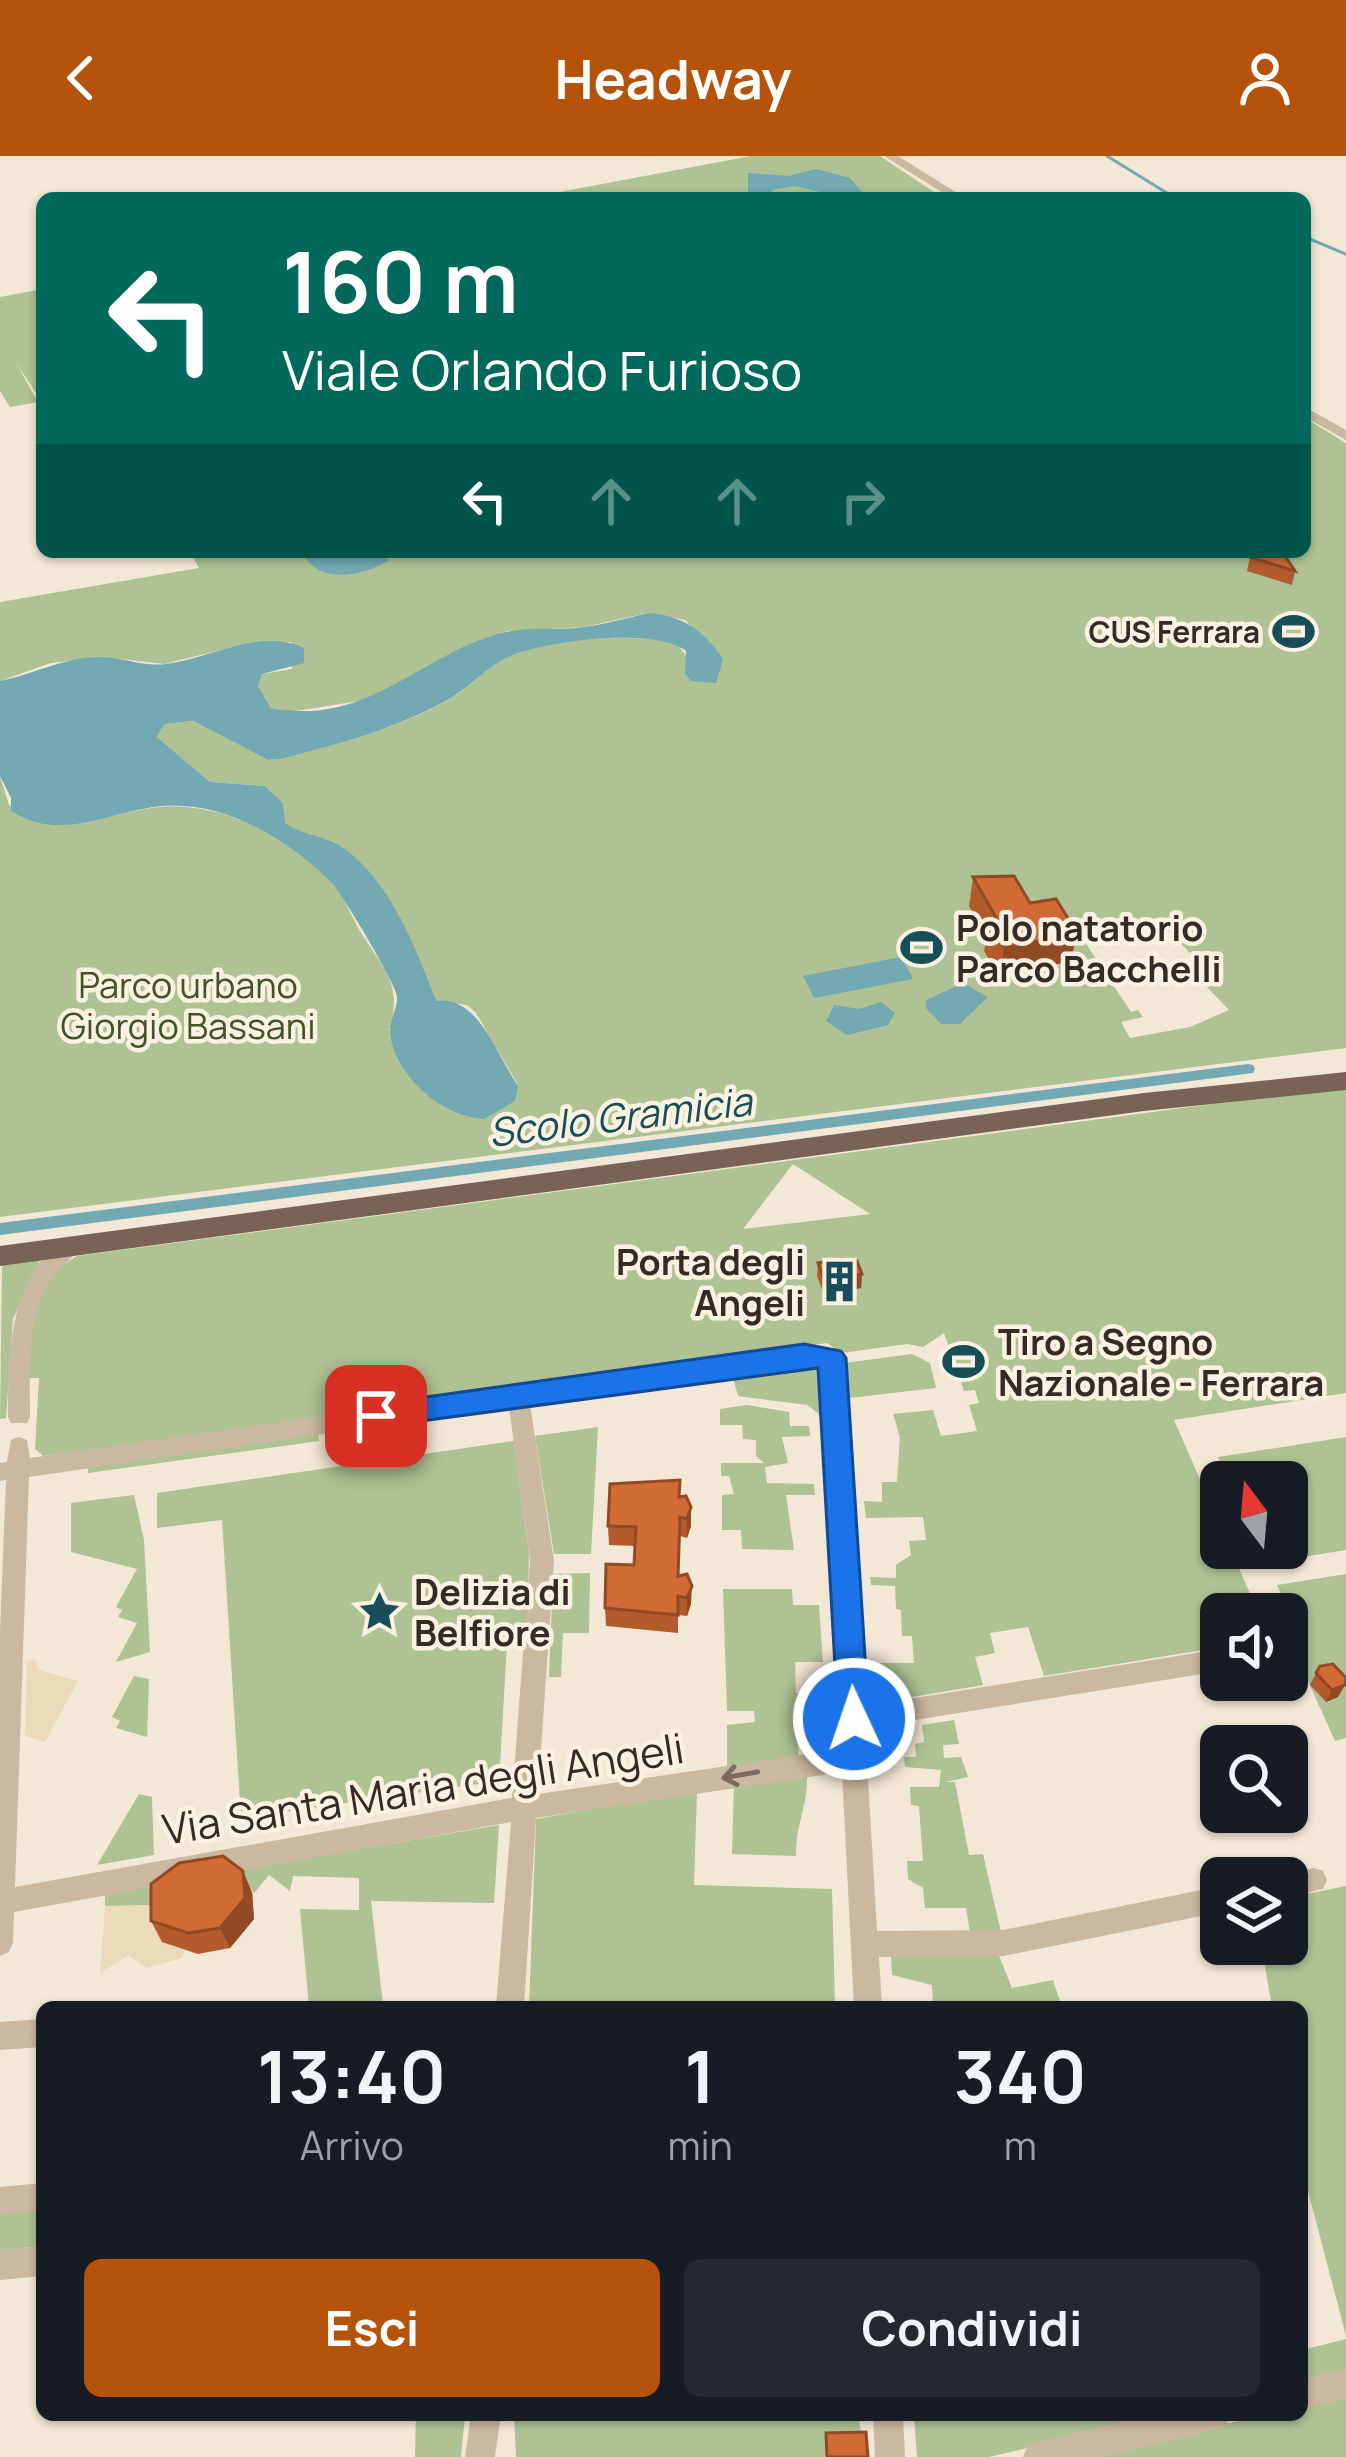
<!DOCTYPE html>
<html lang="it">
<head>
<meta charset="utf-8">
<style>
	body { margin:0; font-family:Manrope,sans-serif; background:#242831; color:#f1f3f6; height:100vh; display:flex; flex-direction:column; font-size:45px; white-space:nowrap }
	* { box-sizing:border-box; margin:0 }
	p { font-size:39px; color:#9ea1a6 }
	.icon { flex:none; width:66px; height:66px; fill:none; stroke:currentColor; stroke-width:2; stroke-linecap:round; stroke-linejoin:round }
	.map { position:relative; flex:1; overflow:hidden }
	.panel { position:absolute; left:36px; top:1845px; width:1272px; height:420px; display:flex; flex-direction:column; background:#171b24; border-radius:18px; box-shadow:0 3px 9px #0004 }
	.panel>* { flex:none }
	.top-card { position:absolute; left:36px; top:36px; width:1275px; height:366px; border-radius:18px; box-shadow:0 3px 9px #0004; background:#00695c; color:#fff; overflow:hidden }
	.needle { width:78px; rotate:344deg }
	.fabs { position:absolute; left:1200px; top:1305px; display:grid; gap:24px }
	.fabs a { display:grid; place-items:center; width:108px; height:108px; border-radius:18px; background:#171b24; box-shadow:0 3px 9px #0004; font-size:60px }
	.pin { position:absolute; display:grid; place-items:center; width:102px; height:102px; color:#fff; margin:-51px; border-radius:24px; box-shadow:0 6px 18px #0006 }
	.me { position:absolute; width:132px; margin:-66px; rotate:357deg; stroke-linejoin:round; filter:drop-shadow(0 0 9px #0008) }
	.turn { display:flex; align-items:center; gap:42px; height:252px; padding:0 48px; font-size:54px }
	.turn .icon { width:156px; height:156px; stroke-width:2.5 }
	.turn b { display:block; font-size:84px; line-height:102px }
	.lanes { display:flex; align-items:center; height:114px; padding:0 48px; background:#0003; justify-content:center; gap:60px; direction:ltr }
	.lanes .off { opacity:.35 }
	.eta { display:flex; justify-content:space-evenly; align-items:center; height:204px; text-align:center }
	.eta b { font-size:72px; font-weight:700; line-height:84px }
	.cta { display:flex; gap:24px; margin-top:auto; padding:24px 48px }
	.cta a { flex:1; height:138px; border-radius:18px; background:#b45309; color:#fff; font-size:48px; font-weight:700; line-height:138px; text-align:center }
	.cta a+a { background:#242831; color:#f1f3f6 }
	header { display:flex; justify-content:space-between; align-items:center; height:156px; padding:0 48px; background:#b45309; color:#fff; font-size:54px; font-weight:700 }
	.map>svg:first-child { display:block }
	.green { fill:#aec294; fill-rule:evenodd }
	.plaza { fill:#ecdbba }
	.water { fill:#72a9b2 }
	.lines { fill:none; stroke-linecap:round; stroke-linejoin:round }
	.stream { stroke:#72a9b2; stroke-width:3 }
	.canal { fill:#72a9b2; fill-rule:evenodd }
	.minor { fill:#cbb8a0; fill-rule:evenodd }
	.major { fill:#786354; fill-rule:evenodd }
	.wall { fill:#b45b2e }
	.shaded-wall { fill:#924a25 }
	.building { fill:#d16a35; stroke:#924a25; stroke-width:3 }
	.oneway { stroke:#786a5c }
	.route { fill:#1a73e8; stroke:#114b97; stroke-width:3 }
	.labels { text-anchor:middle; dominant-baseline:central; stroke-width:9; stroke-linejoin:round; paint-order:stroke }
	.far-poi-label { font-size:30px; font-weight:bold; fill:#342b24; stroke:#faf1e1; text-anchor:end }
	.poi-label { font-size:36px; font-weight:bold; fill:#342b24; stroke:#faf1e1; text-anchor:start }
	.park-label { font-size:36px; fill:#3f5526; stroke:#faf1e1 }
	.water-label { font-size:39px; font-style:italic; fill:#174e59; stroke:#faf1e1 }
	.near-street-label { font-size:42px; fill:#342b24; stroke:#faf1e1 }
</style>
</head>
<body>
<header><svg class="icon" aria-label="back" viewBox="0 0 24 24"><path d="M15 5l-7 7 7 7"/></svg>Headway<svg class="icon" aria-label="person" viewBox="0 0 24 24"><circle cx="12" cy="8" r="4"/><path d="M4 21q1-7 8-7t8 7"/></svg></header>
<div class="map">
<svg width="1346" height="2301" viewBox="0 0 1346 2301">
	<rect width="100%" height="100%" fill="#f3e8d5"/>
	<path class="green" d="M751,0H880L943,42H528Z
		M42,133V246L16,207L38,246L10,251L0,235V141Z
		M1305,262L1346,287V892L0,1061V620L9,649C85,679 76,665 151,652C213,641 301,682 338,734C347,746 352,762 360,775C383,813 404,828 389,874L518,929L476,857L467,849L437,845L423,811L342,691L301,678L284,667L283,647L265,630L210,626L157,581L164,568L193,565L268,604L280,603C337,586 405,572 456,539C474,528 488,509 508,501C556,481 625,478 675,486L689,503H723L685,464L648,457L584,471L507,475L365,544L290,556L271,552L258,530L262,518L292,513V486L237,490L164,508L103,501L51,507L0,525V446L199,412L190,396H1305ZM1156,762L1216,824L1206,830L1229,854L1190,871L1130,882L1121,866L1143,861L1138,854L1131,856L1079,777Z
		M1346,930V1237L1174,1264L1221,1371V1392H1230L1259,1458H1221V1491L1044,1520L1028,1471L990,1477L995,1497L975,1501L983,1529L877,1547L875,1507H914L912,1480H902L901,1454L896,1453L895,1430L871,1429L870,1421L896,1422V1409L911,1399L909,1385L926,1384L923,1361L866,1362L864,1345L882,1346V1326H897L900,1281L893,1258L933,1254L941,1280L977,1275L969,1249L979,1247L975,1234L964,1235L944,1177L923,1191L907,1188L842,1197L827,1187L95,1294L43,1300L35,1293L39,1222H28C31,1176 32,1126 77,1100ZM793,1008L870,1058L743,1073Z
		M41,1102L13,1163L6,1262L0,1263L2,1112L4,1107Z
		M912,1198L930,1207L936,1232L849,1242L844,1207Z
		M800,1208L822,1209L828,1271H821L819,1258L807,1249L738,1240L732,1218Z
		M747,1249L789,1256L790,1270H809L810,1280L782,1281L788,1307L765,1311L767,1327L814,1328L815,1339H786L794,1394L742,1393L741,1374H722V1339L734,1338L729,1320H721V1307H764L756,1300V1284L743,1283L742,1269H720V1253Z
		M598,1271L591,1398H554L535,1280Z
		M318,1277L319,1285L88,1317V1310Z
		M1346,1281V1394L1265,1407L1259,1392H1287V1326H1230L1218,1301Z
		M514,1285L529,1399L527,1485L507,1488L499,1625L241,1662L222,1364L157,1372V1337Z
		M134,1339L144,1384L150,1496L116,1506L137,1467L118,1461L122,1454L116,1451L137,1413L71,1396V1347Z
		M590,1417L589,1477H563L561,1521H549L553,1418Z
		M1346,1418V1582L1335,1585L1295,1496L1302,1486L1277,1429Z
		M723,1433H792L793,1449H819L823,1506H795L796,1537H824L829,1560H795L799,1602L727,1615V1569L755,1566L754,1555H727Z
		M134,1520L149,1523L147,1581L116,1572L120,1565L112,1561Z
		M954,1564L959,1588L943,1589L944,1602L961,1601L968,1621L946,1626H955L969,1699L983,1698L1001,1776L970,1777L966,1752H925L923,1732L908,1723L907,1705H923L919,1650L911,1649L910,1631H939L941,1614L905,1611L904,1601H916L915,1588L924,1586L922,1569Z
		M807,1617C808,1653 796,1664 796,1700L732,1698L734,1629Z
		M697,1635L694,1729L832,1733L835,1851H529L536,1663Z
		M139,1638L152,1641L154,1699L97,1709Z
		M499,1669L494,1747L371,1745L383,1849L309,1851L300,1753L359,1754V1722L293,1720L290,1735L269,1719L254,1737L250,1731L161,1749L105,1750V1737Z
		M1346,1730V2180L1302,2012V1851H1272L1261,1788H1287V1742Z
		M998,1797L1012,1832L1053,1824L1062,1851H933L932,1829L892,1819L891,1798Z
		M42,2053V2090L0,2094V2057Z
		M1346,2183V2217L1302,2227V2194Z
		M1346,2239V2301H1087L1263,2259H1302V2250Z
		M416,2259H465L461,2301H415Z
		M514,2259H845V2264L859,2265L863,2284L824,2301H516Z
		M914,2259H1167L989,2301H917Z"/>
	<path class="plaza" d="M35,1504L39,1514L78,1525L45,1586L25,1580L27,1505Z
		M161,1749L185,1793L182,1802L147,1812L128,1799L100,1817L105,1750Z"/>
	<path class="water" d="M816,13L850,22L866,40L894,36L899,42H845L795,30L772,34L769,42H748V17L789,20Z
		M303,396H382L389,404C365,420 316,430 303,396Z
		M648,457C684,460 703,474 723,503L716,527L691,525L685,517L686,495C654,470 542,485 506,502C486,512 472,529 454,540C403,571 338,588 280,603L268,604L193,565L164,568L157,581L210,626L265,630L283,647L285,667C303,680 328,680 345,693C392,728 415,792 437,845C479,840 496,898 518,930L515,945L484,963C443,961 394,920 390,876C389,864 398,852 397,840C396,828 342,738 333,728C288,682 219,641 153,651C103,659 58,685 11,655V642L0,620V525C35,518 64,501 100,501C122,501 144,511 166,508C209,503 261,471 304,492V507L262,518L258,530L271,552C369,571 420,498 502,477C528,470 558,475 585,471C606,468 627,462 648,457Z
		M901,801L913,823L814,842L803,820Z
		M963,827L988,841L960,868H941L926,852V844Z
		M881,846L895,857L888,869L847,879L826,865L834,849L859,853Z"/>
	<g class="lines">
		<path class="stream" d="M1107,0L1175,42
			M1305,81L1346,98"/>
		<path class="canal" d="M1248,908L1253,909L1255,913L1253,917L0,1079V1067Z"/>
		<path class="minor" d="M884,0H898L965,42H951Z
			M1305,251L1346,274V284L1305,261Z
			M70,1083L80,1091C71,1104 58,1114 49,1128C26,1167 30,1218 30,1261L27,1267H11L8,1261C8,1205 8,1109 70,1083Z
			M804,1191L840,1196L843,1202L864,1550L1221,1493V1515L865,1572L877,1775L1003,1774L1221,1730V1756L1003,1800L879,1801L882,1851H854L842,1616L536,1662L524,1851H496L511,1666L14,1756L13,1787L9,1796L0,1800V1476L6,1324L0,1325V1307L7,1306L11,1284L19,1281L27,1284L30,1302ZM804,1207L822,1209L841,1593L538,1638L554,1405L530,1248ZM509,1251L530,1405L512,1642L15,1731L29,1321Z
			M1314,1712L1323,1715L1327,1724L1323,1733L1287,1741V1722L1278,1720Z
			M42,1863V1891L0,1894V1866Z
			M42,2027V2055L0,2059V2031Z
			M42,2090V2120L0,2124V2094Z
			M1346,2213V2243L1302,2253V2223Z
			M471,2259H501L495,2301H465Z
			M873,2259H903L905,2301H875Z
			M1150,2259H1230L1226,2270L1215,2274L1103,2301H1023L1027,2290L1038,2286Z"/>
		<path class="major" d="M1346,916V934L1144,955L0,1110V1090L1144,937Z"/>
	</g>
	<path class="wall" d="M1250,401L1295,415L1292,429L1247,415Z
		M973,721L1071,805L999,820L984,795L987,781L969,750Z
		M818,1107L862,1118L861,1132L823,1136L817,1120Z
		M679,1341L691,1370L687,1382L680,1380L679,1420L691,1448L687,1460L678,1459V1477L606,1470L605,1452L634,1409L635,1390L609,1389L608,1370Z
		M1320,1510L1338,1541L1326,1546L1310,1529Z
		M252,1736L254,1763L230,1792L198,1798L162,1786L151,1765Z"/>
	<path class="shaded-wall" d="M1077,777L1071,805L999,820L1004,792Z
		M862,1118L861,1132L838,1136L839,1122Z
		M691,1351V1370L687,1382V1363Z
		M692,1430L691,1448L687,1460V1442Z
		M1345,1529L1338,1541L1326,1546L1332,1534Z
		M243,1715L252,1736L254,1763L230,1792L220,1772Z"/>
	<path class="building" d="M1255,396L1283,397L1295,415L1250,401Z
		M1014,720L1030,747L1056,743L1077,777L1004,792L989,767L998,765L973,721Z
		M841,1103L857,1105L862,1118L824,1123L818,1107Z
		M680,1324L679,1341L686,1340L691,1351L687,1363L680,1361L678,1420L687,1418L692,1430L687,1442L678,1440V1459L605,1452L606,1408L634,1409L635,1389L636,1371L608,1370L610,1328Z
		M1333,1508L1346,1522L1345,1529L1332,1534L1316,1517L1320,1510Z
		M223,1700L243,1715L245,1742L220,1772L188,1777L151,1765V1728L179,1707Z
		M866,2276L868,2301H827L826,2277Z"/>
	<defs><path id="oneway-shaft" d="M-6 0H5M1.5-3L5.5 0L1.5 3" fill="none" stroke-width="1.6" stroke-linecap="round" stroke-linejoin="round" transform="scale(3)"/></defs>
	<use class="oneway" href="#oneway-shaft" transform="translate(740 1619) rotate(170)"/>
	<path class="route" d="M804,1188L841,1195L846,1202L869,1563L865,1574L854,1578L842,1574L838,1563L818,1212L376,1271L362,1260L376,1248Z"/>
	<defs>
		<symbol id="stadium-bare" viewBox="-9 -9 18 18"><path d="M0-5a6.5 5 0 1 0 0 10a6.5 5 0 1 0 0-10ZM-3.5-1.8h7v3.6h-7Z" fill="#174e59" stroke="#faf1e1" stroke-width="2.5" paint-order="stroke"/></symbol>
		<symbol id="building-bare" viewBox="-9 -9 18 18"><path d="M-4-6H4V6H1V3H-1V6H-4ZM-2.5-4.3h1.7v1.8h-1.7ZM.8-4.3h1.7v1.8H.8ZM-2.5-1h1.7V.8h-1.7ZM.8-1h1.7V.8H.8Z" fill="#174e59" stroke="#faf1e1" stroke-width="2.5" paint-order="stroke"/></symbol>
		<symbol id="sight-bare" viewBox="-9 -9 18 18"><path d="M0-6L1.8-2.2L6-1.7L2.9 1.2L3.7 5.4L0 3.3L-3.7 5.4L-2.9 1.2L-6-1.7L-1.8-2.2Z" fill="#174e59" stroke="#faf1e1" stroke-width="2.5" paint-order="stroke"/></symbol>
	</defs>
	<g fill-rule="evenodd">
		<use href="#stadium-bare" x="1264" y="446" width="59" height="59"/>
		<use href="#stadium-bare" x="892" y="762" width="59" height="59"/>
		<use href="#building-bare" x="810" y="1096" width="59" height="59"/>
		<use href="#stadium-bare" x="934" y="1176" width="59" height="59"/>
		<use href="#sight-bare" x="350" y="1426" width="59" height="59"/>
	</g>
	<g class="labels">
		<g class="far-poi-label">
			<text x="1260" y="475">CUS Ferrara</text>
		</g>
		<g class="poi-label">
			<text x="956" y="771">Polo natatorio<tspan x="956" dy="41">Parco Bacchelli</tspan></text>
			<text x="805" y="1105" text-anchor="end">Porta degli<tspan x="805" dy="41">Angeli</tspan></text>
			<text x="998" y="1185">Tiro a Segno<tspan x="998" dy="41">Nazionale - Ferrara</tspan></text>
			<text x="414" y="1435">Delizia di<tspan x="414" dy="41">Belfiore</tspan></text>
		</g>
		<g class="park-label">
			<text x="188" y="828">Parco urbano<tspan x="188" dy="41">Giorgio Bassani</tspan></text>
		</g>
		<g class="water-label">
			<text transform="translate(620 960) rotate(-7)">Scolo Gramicia</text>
		</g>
		<g class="near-street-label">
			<text transform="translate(423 1632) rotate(-9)">Via Santa Maria degli Angeli</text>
		</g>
	</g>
</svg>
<div class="fabs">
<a><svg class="needle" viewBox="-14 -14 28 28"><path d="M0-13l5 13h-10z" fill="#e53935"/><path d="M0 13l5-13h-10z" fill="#9ea1a6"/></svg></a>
<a><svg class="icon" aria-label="sound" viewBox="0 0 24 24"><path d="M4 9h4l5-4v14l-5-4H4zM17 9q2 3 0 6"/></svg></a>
<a><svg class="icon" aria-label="search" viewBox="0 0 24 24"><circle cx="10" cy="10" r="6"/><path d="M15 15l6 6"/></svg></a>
<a><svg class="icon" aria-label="layers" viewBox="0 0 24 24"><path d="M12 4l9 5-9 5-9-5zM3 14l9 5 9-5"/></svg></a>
</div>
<div class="pin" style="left:376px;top:1260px;background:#d93025"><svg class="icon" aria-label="arrive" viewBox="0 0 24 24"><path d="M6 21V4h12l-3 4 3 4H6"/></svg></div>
<svg class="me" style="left:854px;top:1563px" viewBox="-20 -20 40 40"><circle r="17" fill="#1a73e8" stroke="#fff" stroke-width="3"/><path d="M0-11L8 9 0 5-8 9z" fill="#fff"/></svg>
<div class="top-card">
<div class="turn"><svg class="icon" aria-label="left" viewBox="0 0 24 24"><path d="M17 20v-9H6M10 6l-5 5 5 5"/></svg><div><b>160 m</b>Viale Orlando Furioso</div></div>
<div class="lanes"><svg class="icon" aria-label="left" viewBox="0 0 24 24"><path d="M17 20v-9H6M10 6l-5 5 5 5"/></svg><svg class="icon off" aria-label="ahead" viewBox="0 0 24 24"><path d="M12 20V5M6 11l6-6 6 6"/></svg><svg class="icon off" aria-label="ahead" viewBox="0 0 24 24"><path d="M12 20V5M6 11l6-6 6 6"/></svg><svg class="icon off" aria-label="right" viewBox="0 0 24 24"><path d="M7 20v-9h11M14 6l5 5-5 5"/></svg></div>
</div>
<section class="panel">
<div class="eta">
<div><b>13:40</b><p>Arrivo</p></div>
<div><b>1</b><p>min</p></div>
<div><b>340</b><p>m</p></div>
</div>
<div class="cta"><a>Esci</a><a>Condividi</a></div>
</section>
</div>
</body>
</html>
